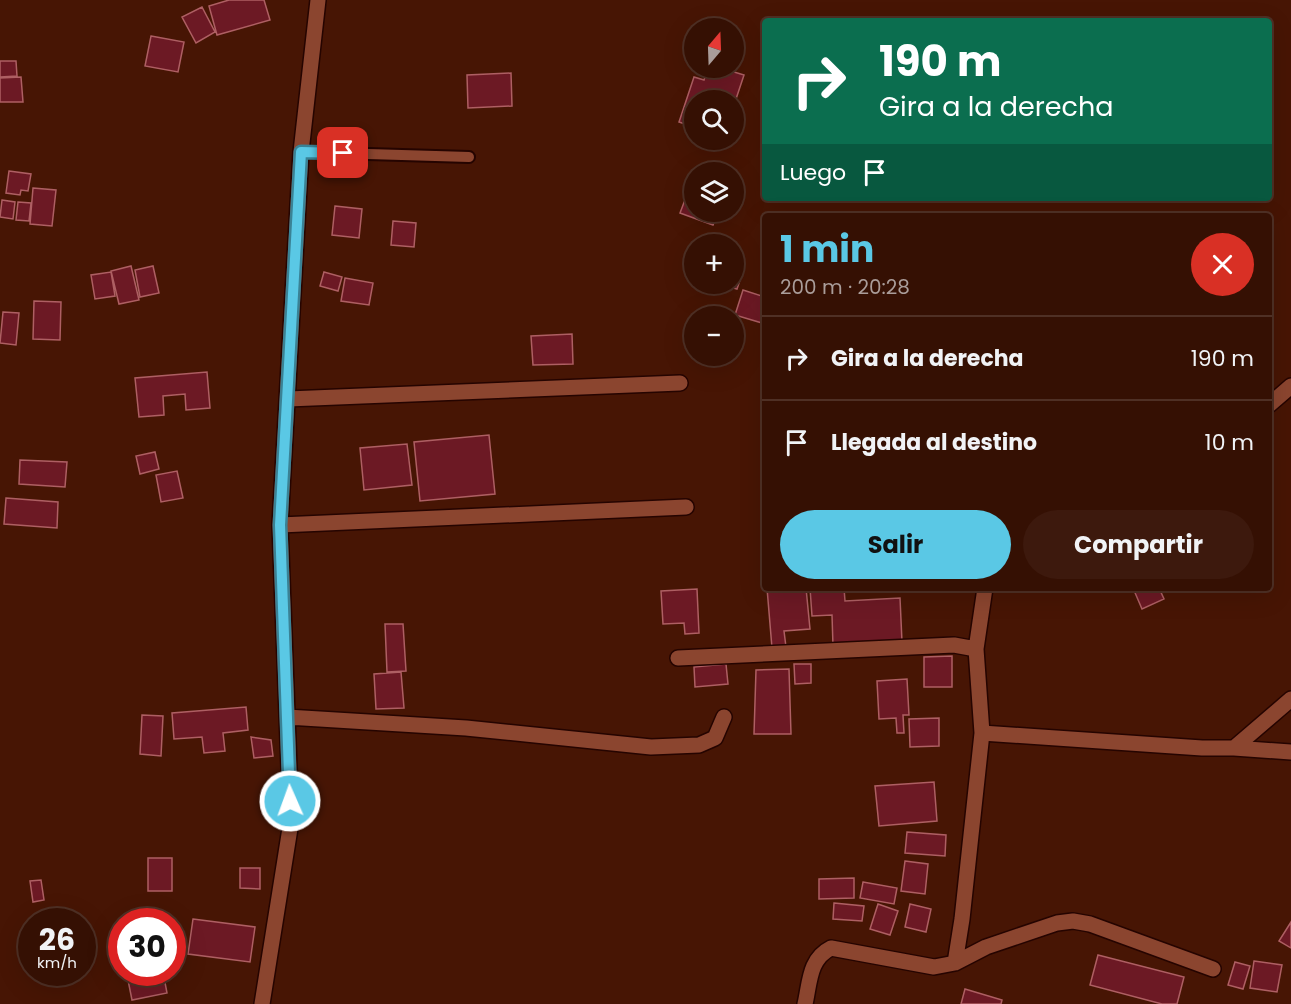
<!DOCTYPE html>
<html lang="es">
<head>
<meta charset="utf-8">
<style>
	body { margin:0; font-family:Poppins,sans-serif; background:#3d190d; color:#f1f3f6; height:100vh; display:flex; flex-direction:column; font-size:22px; white-space:nowrap }
	* { box-sizing:border-box; margin:0 }
	p { font-size:20px; color:#aa9d9a }
	.icon { flex:none; width:33px; height:33px; fill:none; stroke:currentColor; stroke-width:2; stroke-linecap:round; stroke-linejoin:round }
	.map { position:relative; flex:1; overflow:hidden }
	.side { position:absolute; left:762px; top:213px; width:510px; height:378px; display:flex; flex-direction:column; background:#351003; border-radius:6px; box-shadow:0 6px 24px #0002,0 0 0 2px #4f3025 }
	.side>* { flex:none }
	.banner { position:absolute; left:762px; top:18px; width:510px; height:183px; border-radius:6px; box-shadow:0 6px 24px #0002,0 0 0 2px #4f3025; background:#0b6e4f; color:#fff; overflow:hidden }
	.needle { width:39px; rotate:19deg }
	.fabs { position:absolute; left:684px; top:18px; display:grid; gap:12px }
	.fabs a { display:grid; place-items:center; width:60px; height:60px; border-radius:50%; background:#351003; box-shadow:0 6px 24px #0002,0 0 0 2px #4f3025; font-size:30px }
	.speed { position:absolute; left:18px; top:908px; display:flex; gap:12px; font-size:30px; font-weight:700; text-align:center }
	.speed>* { display:grid; place-content:center; width:78px; height:78px; border-radius:50%; background:#351003; box-shadow:0 6px 24px #0002,0 0 0 2px #4f3025; line-height:1 }
	.speed small { font-size:15px; font-weight:400 }
	.speed .limit { border:9px solid #d22; background:#fff; color:#111 }
	.pin { position:absolute; display:grid; place-items:center; width:51px; height:51px; color:#fff; margin:-26px; border-radius:12px; box-shadow:0 3px 9px #0006 }
	.me { position:absolute; width:66px; margin:-33px; rotate:358deg; stroke-linejoin:round; filter:drop-shadow(0 0 4px #0008) }
	.turn { display:flex; align-items:center; gap:21px; height:126px; padding:0 18px; font-size:27px }
	.turn .icon { width:78px; height:78px; stroke-width:2.5 }
	.turn b { display:block; font-size:42px; line-height:51px }
	.then { display:flex; align-items:center; height:57px; padding:0 18px; background:#0003; gap:12px; font-size:22px }
	.round { display:grid; place-items:center; flex:none; width:63px; height:63px; border-radius:32px; background:#3d190d }
	.summary { display:flex; align-items:center; justify-content:space-between; height:102px; padding:0 18px }
	h1 { font-size:36px; font-weight:700; line-height:45px; color:#5ac8e5 }
	.button { display:flex; gap:12px; margin-top:auto; padding:12px 18px }
	.button a { flex:1; height:69px; border-radius:36px; background:#5ac8e5; color:#111; font-size:24px; font-weight:700; line-height:69px; text-align:center }
	.button a+a { background:#3d190d; color:#f1f3f6 }
	ul { padding:0; list-style:none }
	li { display:flex; align-items:center; gap:18px; height:84px; padding:0 18px; border-top:2px solid #4f3025 }
	li div { flex:1 }
	li b { display:block; font-size:22px }
	li em { font-style:normal }
	.map>svg:first-child { display:block }
	.building { fill:#6c1924; stroke:#ae5f63; stroke-width:1.5 }
	.lines { fill:none; stroke-linecap:round; stroke-linejoin:round }
	.service-casing { stroke:#250400; stroke-width:14 }
	.minor-casing { stroke:#250400; stroke-width:18 }
	.service { stroke:#8b452f; stroke-width:10 }
	.minor { stroke:#8b452f; stroke-width:15 }
	.route-casing { stroke:#3a8295; stroke-width:15 }
	.route { stroke:#5ac8e5; stroke-width:10 }
</style>
</head>
<body>
<div class="map">
<svg width="1291" height="1004" viewBox="0 0 1291 1004">
	<rect width="100%" height="100%" fill="#471504"/>
	<path class="building" d="M229,0H264L270,20L217,35L209,6Z
		M202,7L215,32L196,43L182,17Z
		M151,36L184,42L178,72L145,66Z
		M0,61H16L17,76L0,77Z
		M708,68H721L744,75L734,105V100H694V127L679,122L694,77L704,80Z
		M511,73L512,106L468,108L467,75Z
		M21,77L23,102H0V78Z
		M9,171L31,174L28,191L21,190L20,195L6,193Z
		M691,184L694,185V212H718L713,225L680,213Z
		M33,188L56,190L52,226L30,224Z
		M2,200L15,202L13,219L0,217Z
		M18,202L31,203L29,221L16,220Z
		M335,206L362,209L359,238L332,235Z
		M393,221L416,223L414,247L391,245Z
		M131,266L139,300L119,304L111,271Z
		M153,266L159,293L140,297L135,270Z
		M111,272L115,296L95,299L91,275Z
		M324,272L342,277L338,291L320,286Z
		M734,275L741,277L737,289L723,285L734,284Z
		M345,278L373,283L369,305L341,301Z
		M743,290L765,297V314L762,323L735,315Z
		M34,301L61,302L60,340L33,339Z
		M3,312L19,313L16,345L0,343Z
		M572,334L573,364L533,365L531,336Z
		M207,372L210,408L186,410L185,394L163,396L164,415L139,417L135,378Z
		M489,435L495,494L420,501L414,442Z
		M407,444L412,485L364,490L360,448Z
		M155,452L159,469L140,474L136,456Z
		M20,460L67,462L65,487L19,484Z
		M177,471L183,498L161,502L156,475Z
		M6,498L58,502L57,528L4,524Z
		M767,588H806L810,629L784,631L786,647L772,648Z
		M810,588H844L845,601L900,598L902,642L833,646L832,615L812,616Z
		M1133,588H1159L1164,599L1142,609Z
		M697,589L699,633L685,634L684,623L663,624L661,591Z
		M385,624H403L406,671L387,672Z
		M952,656V687H924V657Z
		M726,664L728,684L695,687L694,667Z
		M794,664H811V683L795,684Z
		M789,669L791,734H754L756,670Z
		M401,672L404,708L376,709L374,674Z
		M907,679L909,715H903L904,733H897L896,718L879,719L877,681Z
		M246,707L248,730L223,733L225,751L204,753L202,737L174,739L172,713Z
		M142,715L163,716L161,756L140,754Z
		M939,718V746L910,747L909,719Z
		M251,737L271,740L273,756L254,758Z
		M934,782L937,821L879,826L875,786Z
		M907,832L946,835L945,856L905,853Z
		M148,858H172V891H148Z
		M905,861L928,864L925,894L901,891Z
		M240,868H260V889L240,888Z
		M854,878V898L819,899V879Z
		M41,880L44,900L33,902L30,881Z
		M863,882L897,888L894,904L860,898Z
		M834,903L864,906L862,921L833,919Z
		M878,904L898,911L890,935L870,929Z
		M910,904L931,909L926,932L905,927Z
		M193,919L255,927L250,962L188,954Z
		M1291,922V948L1279,941Z
		M1098,955L1184,977L1177,1004H1162L1090,985Z
		M1254,961L1282,965L1277,992L1250,988Z
		M1235,962L1250,966L1243,989L1228,985Z
		M141,972H163L167,993L132,1000L127,975Z
		M965,989L1002,1000L1001,1004H961Z"/>
	<g class="lines">
		<defs>
			<path id="service" d="M301,152L469,157"/>
			<path id="minor" d="M288,399L680,383
				M1269,405L1291,386
				M280,525L686,507
				M678,658L954,645L976,649
				M287,717L466,728L651,747L699,745L715,738L724,717
				M982,733L1202,748H1234L1291,699
				M1234,748L1291,752
				M955,963L962,919L982,733L976,649L985,588
				M262,1004L291,822L280,525L301,152L318,0
				M805,1004C810,982 809,959 831,948L934,967L955,963L986,947L1057,923L1073,921L1090,924L1213,969"/>
		</defs>
		<use href="#service" class="service-casing"/>
		<use href="#minor" class="minor-casing"/>
		<use href="#service" class="service"/>
		<use href="#minor" class="minor"/>
	</g>
	<g class="lines">
		<defs>
			<path id="route" d="M290,801L280,525L301,152L343,153"/>
		</defs>
		<use href="#route" class="route-casing"/>
		<use href="#route" class="route"/>
	</g>
</svg>
<div class="fabs">
<a><svg class="needle" viewBox="-14 -14 28 28"><path d="M0-13l5 13h-10z" fill="#e53935"/><path d="M0 13l5-13h-10z" fill="#aa9d9a"/></svg></a>
<a><svg class="icon" aria-label="search" viewBox="0 0 24 24"><circle cx="10" cy="10" r="6"/><path d="M15 15l6 6"/></svg></a>
<a><svg class="icon" aria-label="layers" viewBox="0 0 24 24"><path d="M12 4l9 5-9 5-9-5zM3 14l9 5 9-5"/></svg></a>
<a>+</a>
<a>−</a>
</div>
<div class="speed"><div>26<small>km/h</small></div><div class="limit">30</div></div>
<div class="pin" style="left:343px;top:153px;background:#d93025"><svg class="icon" aria-label="arrive" viewBox="0 0 24 24"><path d="M6 21V4h12l-3 4 3 4H6"/></svg></div>
<svg class="me" style="left:290px;top:801px" viewBox="-20 -20 40 40"><circle r="17" fill="#5ac8e5" stroke="#fff" stroke-width="3"/><path d="M0-11L8 9 0 5-8 9z" fill="#fff"/></svg>
<div class="banner">
<div class="turn"><svg class="icon" aria-label="right" viewBox="0 0 24 24"><path d="M7 20v-9h11M14 6l5 5-5 5"/></svg><div><b>190 m</b>Gira a la derecha</div></div>
<div class="then">Luego<svg class="icon" aria-label="arrive" viewBox="0 0 24 24"><path d="M6 21V4h12l-3 4 3 4H6"/></svg></div>
</div>
<section class="side">
<div class="summary"><div><h1>1 min</h1><p>200 m · 20:28</p></div><a class="round" style="background:#d93025;color:#fff"><svg class="icon" aria-label="close" viewBox="0 0 24 24"><path d="M6 6l12 12M18 6L6 18"/></svg></a></div>
<ul>
<li><svg class="icon" aria-label="right" viewBox="0 0 24 24"><path d="M7 20v-9h11M14 6l5 5-5 5"/></svg><div><b>Gira a la derecha</b></div><em>190 m</em></li>
<li><svg class="icon" aria-label="arrive" viewBox="0 0 24 24"><path d="M6 21V4h12l-3 4 3 4H6"/></svg><div><b>Llegada al destino</b></div><em>10 m</em></li>
</ul>
<div class="button"><a>Salir</a><a>Compartir</a></div>
</section>
</div>
</body>
</html>
